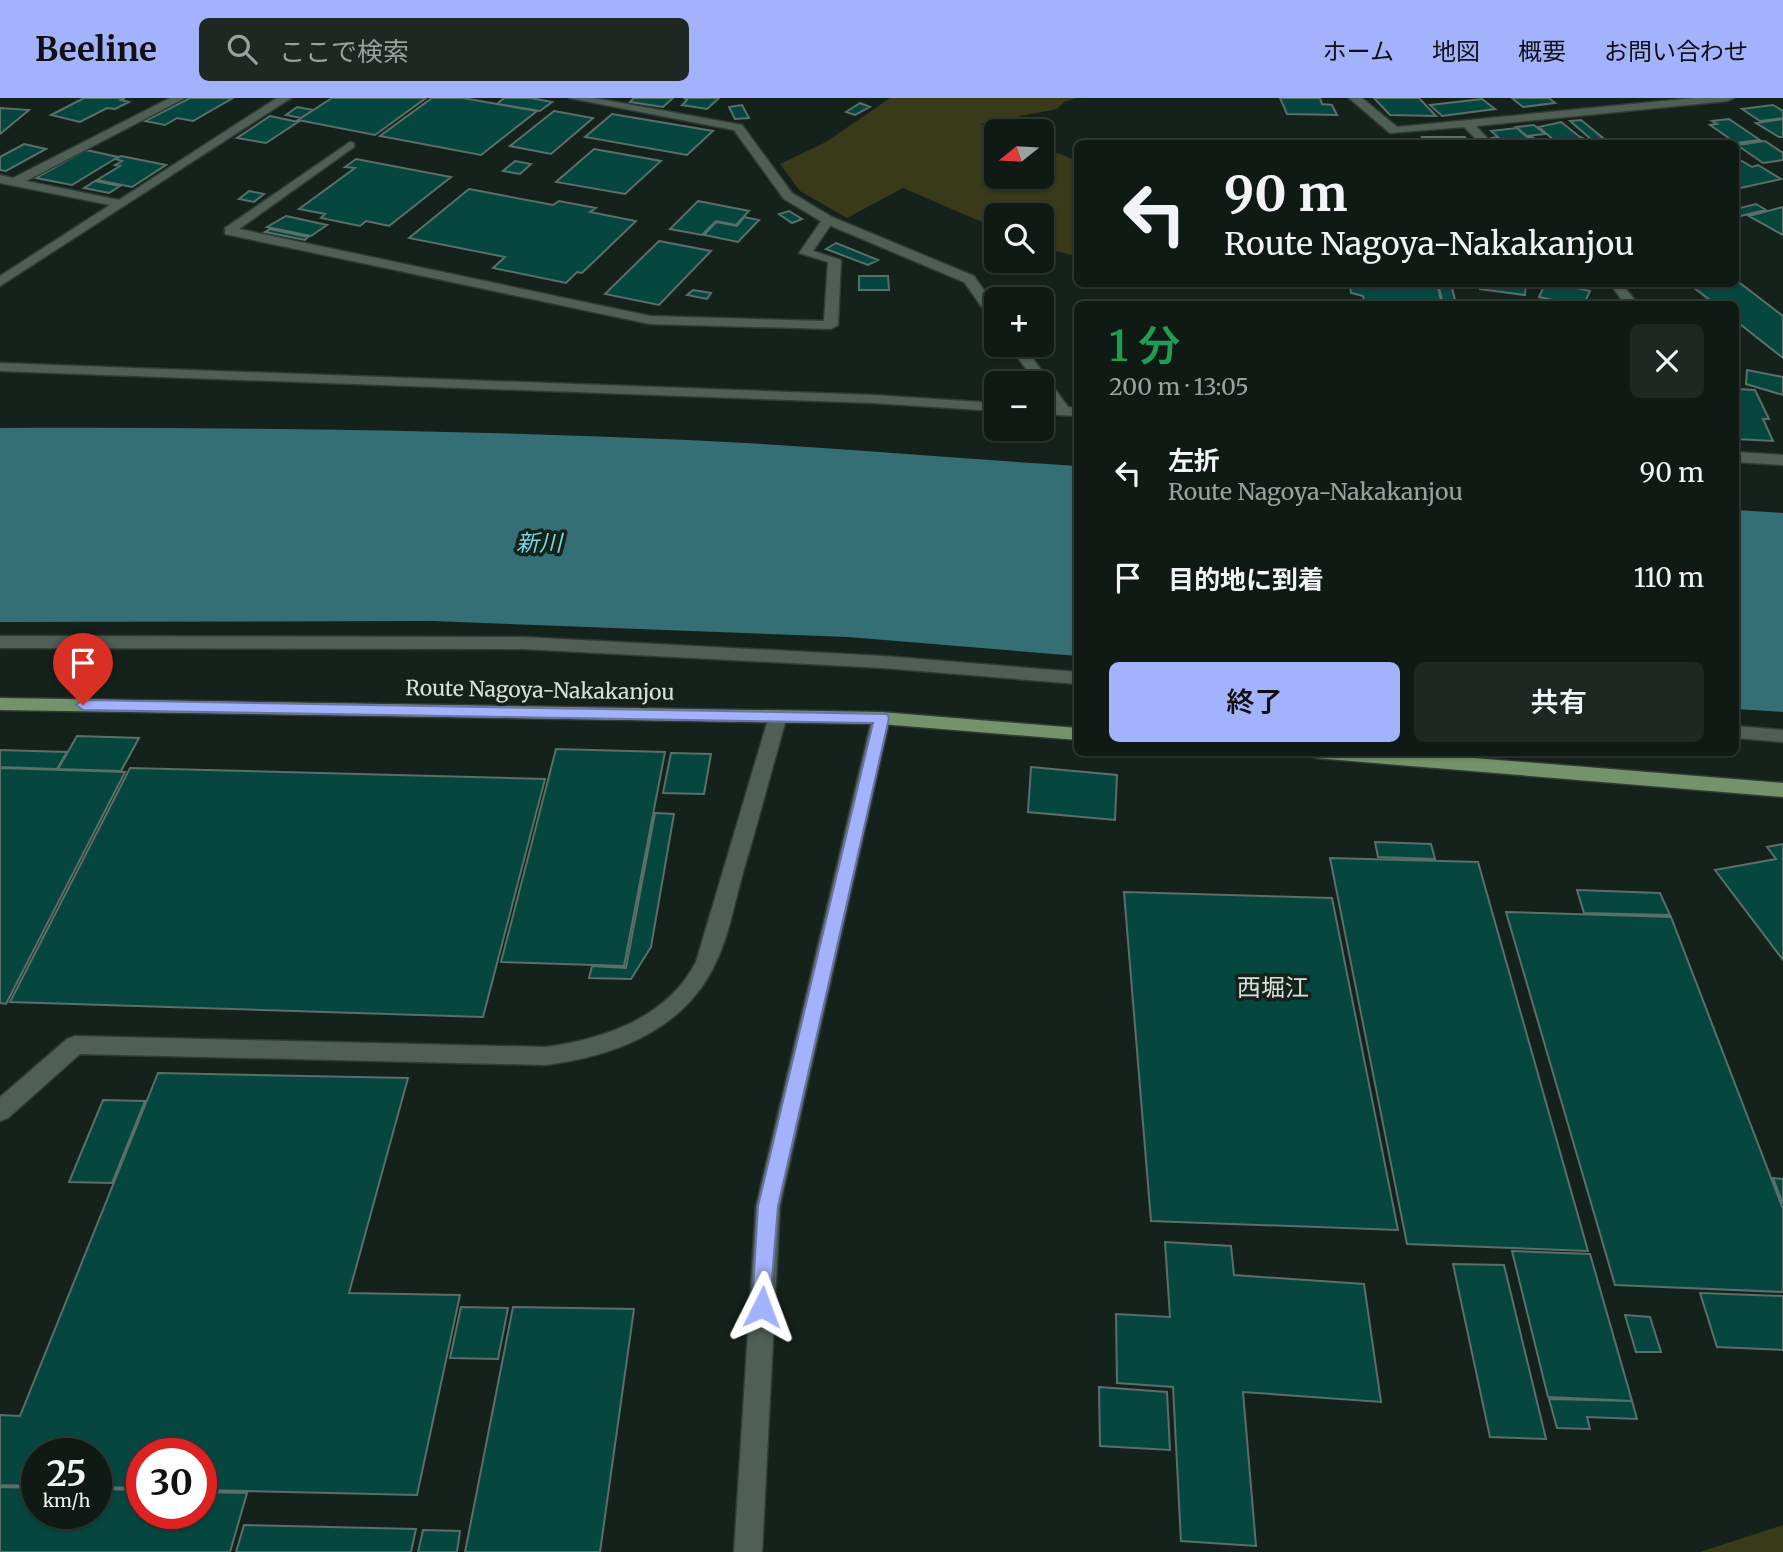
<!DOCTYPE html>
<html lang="ja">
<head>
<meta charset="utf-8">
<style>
	body { margin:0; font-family:Merriweather,"Noto Sans JP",serif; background:#1e2722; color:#f1f3f6; height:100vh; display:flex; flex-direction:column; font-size:26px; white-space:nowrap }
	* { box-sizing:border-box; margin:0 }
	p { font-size:23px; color:#9ca1a0 }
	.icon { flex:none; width:38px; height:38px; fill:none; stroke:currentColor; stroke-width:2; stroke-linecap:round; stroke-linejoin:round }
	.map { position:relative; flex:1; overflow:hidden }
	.side { position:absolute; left:1074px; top:203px; width:665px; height:455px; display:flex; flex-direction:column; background:#101a14; border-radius:10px; box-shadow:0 2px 5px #0004,0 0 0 2px #303834 }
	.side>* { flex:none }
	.guide { position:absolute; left:1074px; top:42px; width:665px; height:147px; border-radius:10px; box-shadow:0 2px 5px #0004,0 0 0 2px #303834; background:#101a14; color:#f1f3f6; overflow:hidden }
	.needle { width:46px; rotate:252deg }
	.fabs { position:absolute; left:984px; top:21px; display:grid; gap:14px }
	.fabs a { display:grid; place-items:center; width:70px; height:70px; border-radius:10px; background:#101a14; box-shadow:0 2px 5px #0004,0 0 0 2px #303834; font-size:35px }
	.speed { position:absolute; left:21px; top:1340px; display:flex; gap:14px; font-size:35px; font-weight:700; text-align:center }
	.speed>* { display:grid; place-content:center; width:91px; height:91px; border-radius:50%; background:#101a14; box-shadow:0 2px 5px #0004,0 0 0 2px #303834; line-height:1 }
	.speed small { font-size:18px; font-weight:400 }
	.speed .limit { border:10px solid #d22; background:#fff; color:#111 }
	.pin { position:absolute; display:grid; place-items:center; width:60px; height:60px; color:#fff; margin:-72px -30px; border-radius:50% 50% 50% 0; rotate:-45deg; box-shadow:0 0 7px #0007 }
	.pin .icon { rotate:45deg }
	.me { position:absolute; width:77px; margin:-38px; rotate:3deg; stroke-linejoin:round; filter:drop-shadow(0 0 5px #0008) }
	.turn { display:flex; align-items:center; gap:24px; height:147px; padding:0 35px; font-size:32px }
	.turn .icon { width:91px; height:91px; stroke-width:2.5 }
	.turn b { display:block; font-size:49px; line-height:60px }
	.round { display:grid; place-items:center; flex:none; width:74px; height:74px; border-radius:10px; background:#1e2722 }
	.head { display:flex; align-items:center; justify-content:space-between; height:119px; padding:0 35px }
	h1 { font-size:42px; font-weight:600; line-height:52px; color:#1e9e55 }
	.action { display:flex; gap:14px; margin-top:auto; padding:14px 35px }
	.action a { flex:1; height:80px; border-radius:10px; background:#a3b2fd; color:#111; font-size:28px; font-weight:600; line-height:80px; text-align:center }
	.action a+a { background:#1e2722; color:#f1f3f6 }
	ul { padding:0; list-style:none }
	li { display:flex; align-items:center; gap:21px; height:105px; padding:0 35px }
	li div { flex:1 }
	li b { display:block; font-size:26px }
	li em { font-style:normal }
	header { display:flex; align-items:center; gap:42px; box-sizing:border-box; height:98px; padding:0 35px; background:#a3b2fd; color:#111 }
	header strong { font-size:33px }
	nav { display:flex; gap:38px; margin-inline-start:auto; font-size:24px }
	.search { width:490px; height:63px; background:#1e2722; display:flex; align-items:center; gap:18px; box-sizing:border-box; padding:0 24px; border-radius:10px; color:#9ca1a0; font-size:26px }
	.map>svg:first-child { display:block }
	.green { fill:#383a19 }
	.water { fill:#346f75 }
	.building { fill:#05473f; stroke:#5a6e6a; stroke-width:2 }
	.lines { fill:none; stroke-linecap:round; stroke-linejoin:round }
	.service-casing { stroke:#313b35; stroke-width:3 }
	.minor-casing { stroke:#313b35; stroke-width:3 }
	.primary-casing { stroke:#313b35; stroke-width:3 }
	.service { fill:#505f55; fill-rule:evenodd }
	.minor { fill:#505f55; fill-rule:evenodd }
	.primary { fill:#75936a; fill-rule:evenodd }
	.route { fill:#a3b2fd; stroke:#6a74a4; stroke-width:2 }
	.labels { text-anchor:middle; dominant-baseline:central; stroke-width:7; stroke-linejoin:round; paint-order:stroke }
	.street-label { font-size:21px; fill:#d8e0db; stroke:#15221b }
	.water-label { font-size:23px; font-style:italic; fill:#77d7e2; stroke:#15221b }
	.quarter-label { font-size:24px; fill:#d8e0db; stroke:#15221b }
</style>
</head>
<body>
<header>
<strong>Beeline</strong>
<div class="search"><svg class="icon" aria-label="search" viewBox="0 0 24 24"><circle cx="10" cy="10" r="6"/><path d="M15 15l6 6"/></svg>ここで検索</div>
<nav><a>ホーム</a><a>地図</a><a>概要</a><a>お問い合わせ</a></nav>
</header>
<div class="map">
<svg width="1783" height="1454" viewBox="0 0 1783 1454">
	<rect width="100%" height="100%" fill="#15221b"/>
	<path class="green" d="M890,0H1076L1064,4L1057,11L980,26L998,33L996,79H1041V49L1078,63V159L1041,149V117H996V130L903,90L847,120L800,93L780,66L826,44Z
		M1783,1427V1454H1700Z"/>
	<path class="water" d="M0,330C230,329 459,332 688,342C818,348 948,360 1078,368V558L848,539L433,523L0,524Z
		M1736,412L1783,415V614L1736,611Z"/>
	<path class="building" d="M84,0H125L121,2L129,4L115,11L107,10L80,24L51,17Z
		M190,0H233L193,23L177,20L165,27L145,23Z
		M332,0H426L375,37L298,22Z
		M432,0H463L537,13L481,57L380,38Z
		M504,0H531L552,4L540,13L497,6Z
		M634,0H673L663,9L630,4Z
		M719,0L707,11L682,7L687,2L684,0Z
		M1280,0H1320L1322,6L1332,7L1337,17L1287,16Z
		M1374,0H1419L1436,18L1390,17Z
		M1512,0H1549L1555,5L1523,9Z
		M1482,1L1495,11L1442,18L1430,7Z
		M860,5L870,9L855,17L846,14Z
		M742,7L749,20L735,21L729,9Z
		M1773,7L1783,13V20L1760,23L1742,11Z
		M297,9L313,12L301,20L286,17Z
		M0,10L29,12L0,36Z
		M554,13L593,20L551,56L510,48Z
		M612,16L713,33L687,57L585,39Z
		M270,18L298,24L266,45L237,40Z
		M1729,21L1760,42L1736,45L1710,27L1717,26L1712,23Z
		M1783,21V39H1779L1756,25Z
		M1581,22L1603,40L1592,42L1570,23Z
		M1561,24L1580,39L1591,44L1558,46L1539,29Z
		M1534,27L1545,36L1527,38L1516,29Z
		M1517,30L1527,39H1532L1540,46H1498L1492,40L1498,39L1491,33Z
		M1422,39H1465L1469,46H1425Z
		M1765,43L1783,55V62L1763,65L1737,47Z
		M24,46L46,51L6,73L0,72V59Z
		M594,51L661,63L625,96L556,84Z
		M86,52L118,59L72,87L36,80Z
		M121,58L166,67L132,89L97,82L120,68L115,67L122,63L115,61Z
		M356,61L451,79L389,128L366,123L360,128L321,120L325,116L299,111L355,70L345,69Z
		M515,63L531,66L520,76L503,73Z
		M1742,63L1752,69L1758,67L1781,81L1736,91V64Z
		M95,83L120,88L109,95L84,90Z
		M469,91L553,107L559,103L596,110L590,114L636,123L582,175L577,174L566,185L493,170L505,159L409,140Z
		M249,93L264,96L254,104L239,101Z
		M698,103L749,113L736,127L716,123L702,137L670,131Z
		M1756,106L1766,112L1736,119V111Z
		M1783,109V137L1749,118Z
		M789,113L802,121L792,125L779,116Z
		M286,118L327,127L311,138L267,129Z
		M744,119L759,122L738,144L704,137L716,124L737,128Z
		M270,131L308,139L305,142L265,134Z
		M659,143L711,153L659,207L605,196Z
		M836,145L878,162L868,167L826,151Z
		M859,178H888L889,192H859Z
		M1736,182L1783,218V260L1736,223V206H1715L1689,186H1736Z
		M1357,186H1437L1442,206H1365L1363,198L1351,195L1350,187L1357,188Z
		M1438,186H1451L1456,206H1443Z
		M1480,186H1526L1525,197L1480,191Z
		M1545,186H1558L1590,193L1584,206H1571L1539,199Z
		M693,192L711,195L707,201L687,197Z
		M1747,272L1783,279V297L1746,286Z
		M1736,291L1755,292L1769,321H1763L1773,343L1736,341Z
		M77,638L139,640L121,673L58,671Z
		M556,651L665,654L624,868L501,864Z
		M0,652L67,654L57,671L0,669Z
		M671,655L711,656L704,696L663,695Z
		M1031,669L1117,677L1115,722L1028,714Z
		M0,670L125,674L6,906L0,905Z
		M130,670L545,681L483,919L10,904Z
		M655,715L674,716L651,849L631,881L589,880L592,868L626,870Z
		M1375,744L1431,746L1435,761L1378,759Z
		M1783,746V862L1715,772L1776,761L1767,749Z
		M1330,760L1478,764L1588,1153L1407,1146Z
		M1577,792L1660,795L1670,817L1584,815Z
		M1124,794L1332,800L1398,1132L1151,1123Z
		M1506,814L1671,819L1783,1111V1194L1615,1187Z
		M158,975L408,980L349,1195L460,1197L417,1397L201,1392V1356H142V1390L96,1389V1356H37V1388L0,1387V1317L20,1318Z
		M103,1002L145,1003L112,1085L69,1084Z
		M1773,1080L1783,1081V1106Z
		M1165,1144L1231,1148L1234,1177L1364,1186L1381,1304L1243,1294L1256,1448L1181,1443L1173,1289L1117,1285L1116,1216L1170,1219Z
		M1512,1153L1590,1156L1632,1303L1548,1299Z
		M1453,1166L1504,1167L1546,1341L1490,1339Z
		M1700,1195L1783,1198V1252L1717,1249Z
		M461,1209L508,1210L498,1261L450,1260Z
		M513,1209L634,1211L600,1454H465Z
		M1625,1217L1650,1219L1661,1254H1636Z
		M1099,1289L1167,1294L1170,1352L1100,1348Z
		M1549,1301L1632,1303L1637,1321L1587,1319L1590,1331L1557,1330Z
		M0,1389L37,1390V1416H96V1391L142,1392V1416H201V1394L247,1395L230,1454H0Z
		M244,1427L416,1431L411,1454H236Z
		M423,1432L460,1433L457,1454H418Z"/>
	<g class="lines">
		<defs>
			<path id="service" d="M350,44L354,45V49L239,131L650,218L824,223L828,164L799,155L824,119L828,118L834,122L813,153L841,162L838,227L831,231L650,226L225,136V130Z
				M0,538L523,539L883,558L1078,574V586L883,570L523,551L0,550Z
				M778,612L787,618C772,671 758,724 742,778C734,807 729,837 716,864C685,932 615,958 546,967L80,956L8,1020L0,1023V999L67,941L75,938L546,949C604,941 667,920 696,864L769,618Z
				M1736,628L1783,632V644L1736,640Z"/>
			<path id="minor" d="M170,0H185L26,83L119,102L277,0H291L0,188V178L110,107L0,85V77L13,80Z
				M569,0H594L742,27L792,95L832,119L974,178L996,209V223L991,222L964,184L824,125L784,101L734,32Z
				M1349,0H1362L1397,29L1694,0H1734L1728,3L1476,28L1493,46H1481L1464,29L1390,35Z
				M1610,186H1622L1638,206H1625Z
				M1009,247H1023L1068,309L1078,310V318L1041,316V308H1052L1041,293V285H1036Z
				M0,265L873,297L996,305V313L873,305L0,273Z
				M1736,354L1783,357V367L1736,364Z
				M881,614L890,620L780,1108L762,1454H734L756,1108L872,620Z"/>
			<path id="primary" d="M0,600L881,614L1078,630V642L881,626L0,612Z
				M1306,654H1401L1783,685V699L1315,660Z"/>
		</defs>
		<use href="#service" class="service-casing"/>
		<use href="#minor" class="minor-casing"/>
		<use href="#primary" class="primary-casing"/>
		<use href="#service" class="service"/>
		<use href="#minor" class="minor"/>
		<use href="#primary" class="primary"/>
	</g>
	<path class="route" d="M83,602L887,616L889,620L778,1108L769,1216L762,1219L755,1216L752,1209L758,1108L873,625L83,612L76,607Z"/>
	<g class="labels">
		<g class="street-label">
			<text transform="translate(540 592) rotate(1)">Route Nagoya-Nakakanjou</text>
		</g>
		<g class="water-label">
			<text x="539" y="444">新川</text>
		</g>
		<g class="quarter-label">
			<text x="1273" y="889">西堀江</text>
		</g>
	</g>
</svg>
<div class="fabs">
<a><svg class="needle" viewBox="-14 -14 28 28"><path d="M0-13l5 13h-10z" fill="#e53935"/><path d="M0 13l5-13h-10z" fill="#9ca1a0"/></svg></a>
<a><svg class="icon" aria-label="search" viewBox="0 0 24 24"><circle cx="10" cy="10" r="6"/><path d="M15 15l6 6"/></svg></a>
<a>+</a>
<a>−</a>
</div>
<div class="speed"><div>25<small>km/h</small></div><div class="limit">30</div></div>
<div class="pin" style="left:83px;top:607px;background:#d93025"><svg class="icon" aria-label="arrive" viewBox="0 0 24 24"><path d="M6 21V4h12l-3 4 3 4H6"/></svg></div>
<svg class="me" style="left:762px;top:1209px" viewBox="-20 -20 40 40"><path d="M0-17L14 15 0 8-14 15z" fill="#a3b2fd" stroke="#fff" stroke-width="4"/></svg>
<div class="guide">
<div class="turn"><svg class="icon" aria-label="left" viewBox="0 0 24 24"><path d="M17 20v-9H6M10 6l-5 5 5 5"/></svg><div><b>90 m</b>Route Nagoya-Nakakanjou</div></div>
</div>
<section class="side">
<div class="head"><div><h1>1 分</h1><p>200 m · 13:05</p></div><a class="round"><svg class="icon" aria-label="close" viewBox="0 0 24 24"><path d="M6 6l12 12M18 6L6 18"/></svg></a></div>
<ul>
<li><svg class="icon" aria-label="left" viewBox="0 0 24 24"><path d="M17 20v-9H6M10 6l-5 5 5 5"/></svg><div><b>左折</b><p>Route Nagoya-Nakakanjou</p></div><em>90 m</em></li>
<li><svg class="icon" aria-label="arrive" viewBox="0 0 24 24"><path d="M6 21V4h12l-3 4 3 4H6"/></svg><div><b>目的地に到着</b></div><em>110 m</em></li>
</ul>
<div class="action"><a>終了</a><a>共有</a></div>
</section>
</div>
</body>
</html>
